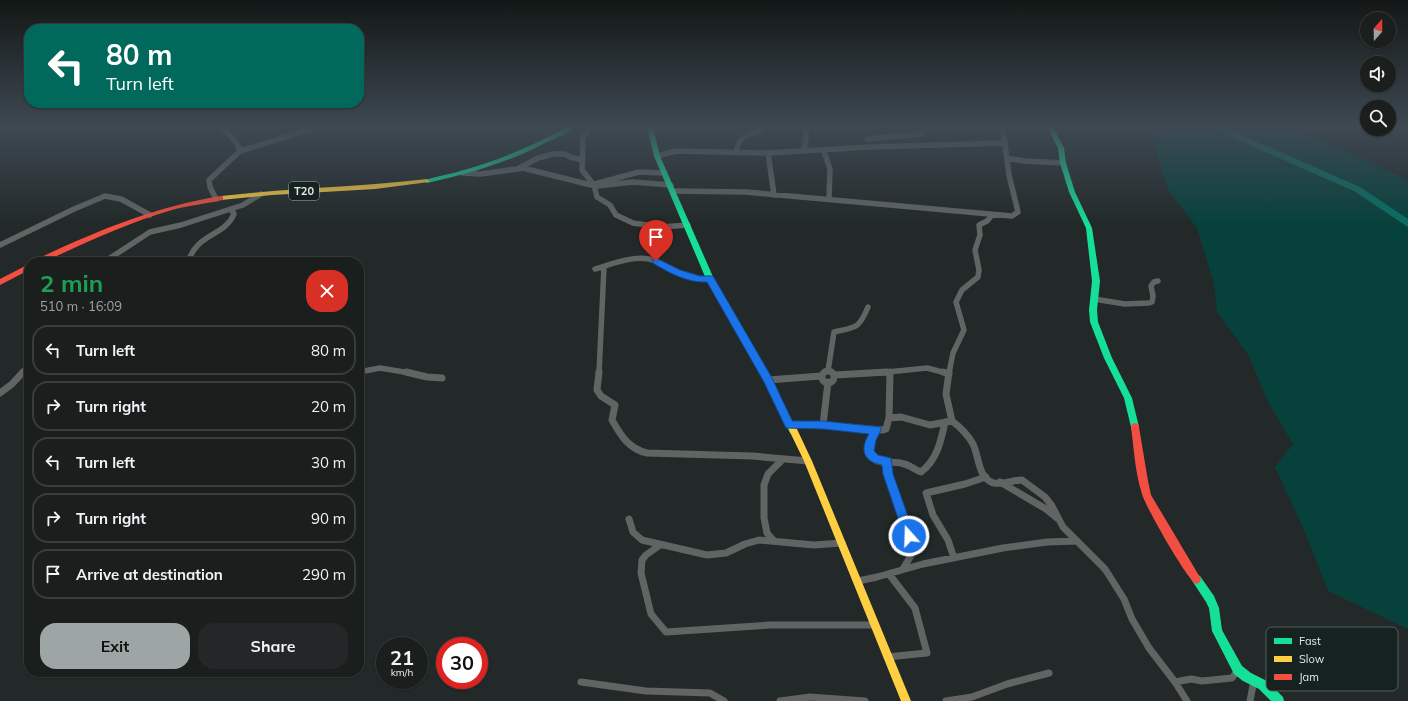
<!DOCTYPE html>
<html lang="en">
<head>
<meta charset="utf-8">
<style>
	body { margin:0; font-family:Mulish,sans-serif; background:#232727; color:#f1f3f6; height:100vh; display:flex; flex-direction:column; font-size:15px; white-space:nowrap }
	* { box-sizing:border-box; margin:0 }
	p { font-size:13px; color:#9fa2a4 }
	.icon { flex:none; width:22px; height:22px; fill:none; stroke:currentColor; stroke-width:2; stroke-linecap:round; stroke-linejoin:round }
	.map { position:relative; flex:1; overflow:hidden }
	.details { position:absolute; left:24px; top:257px; width:340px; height:420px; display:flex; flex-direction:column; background:#1a1f1e; border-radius:16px; box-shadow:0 1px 3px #0004,0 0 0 1px #383d3c }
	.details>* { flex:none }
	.hud { position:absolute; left:24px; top:24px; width:340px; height:84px; border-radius:16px; box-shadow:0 1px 3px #0004,0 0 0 1px #383d3c; background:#00695c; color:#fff; overflow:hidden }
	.needle { width:26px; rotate:20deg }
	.controls { position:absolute; left:1360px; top:12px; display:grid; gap:8px }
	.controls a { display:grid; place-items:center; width:36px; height:36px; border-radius:50%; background:#1a1f1e; box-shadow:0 1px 3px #0004,0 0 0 1px #383d3c; font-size:20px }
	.speed { position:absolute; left:376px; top:637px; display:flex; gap:8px; font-size:20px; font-weight:700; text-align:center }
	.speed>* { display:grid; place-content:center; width:52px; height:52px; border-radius:50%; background:#1a1f1e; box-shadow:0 1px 3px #0004,0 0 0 1px #383d3c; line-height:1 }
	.speed small { font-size:10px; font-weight:400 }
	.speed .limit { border:6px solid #d22; background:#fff; color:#111 }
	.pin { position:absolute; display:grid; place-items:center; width:34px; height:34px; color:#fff; margin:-41px -17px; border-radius:50% 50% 50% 0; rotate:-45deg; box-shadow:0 0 4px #0007 }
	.pin .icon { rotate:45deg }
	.me { position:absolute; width:44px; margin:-22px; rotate:340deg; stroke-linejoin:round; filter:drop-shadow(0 0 3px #0008) }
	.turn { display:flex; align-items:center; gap:14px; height:84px; padding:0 16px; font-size:18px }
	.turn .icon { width:52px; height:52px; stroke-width:2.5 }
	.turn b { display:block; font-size:28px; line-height:34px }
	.round { display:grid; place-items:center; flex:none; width:42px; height:42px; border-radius:16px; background:#232727 }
	.summary { display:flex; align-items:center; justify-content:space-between; height:68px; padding:0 16px }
	h1 { font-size:24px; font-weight:700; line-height:30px; color:#1e9e55 }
	.cta { display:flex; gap:8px; margin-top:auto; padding:8px 16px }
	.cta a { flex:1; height:46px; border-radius:16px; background:#9ea6a5; color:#111; font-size:16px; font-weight:700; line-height:46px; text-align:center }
	.cta a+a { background:#232727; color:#f1f3f6 }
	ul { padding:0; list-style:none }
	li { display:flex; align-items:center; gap:12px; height:50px; margin:0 8px 6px; padding:0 8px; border:2px solid #383d3c; border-radius:16px }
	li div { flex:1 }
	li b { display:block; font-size:15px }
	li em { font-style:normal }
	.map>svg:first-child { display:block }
	.green { fill:#07413c }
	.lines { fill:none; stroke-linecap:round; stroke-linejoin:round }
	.river { fill:#096e64; fill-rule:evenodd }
	.street-far1 { stroke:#606564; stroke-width:5.5 }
	.street { stroke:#606564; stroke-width:7 }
	.fast { fill:#16e098; fill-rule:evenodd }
	.slow { fill:#ffcf43; fill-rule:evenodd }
	.jam { fill:#f24e42; fill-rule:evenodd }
	.route { fill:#1a73e8; stroke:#114b97 }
	.labels { text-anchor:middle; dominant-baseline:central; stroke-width:4; stroke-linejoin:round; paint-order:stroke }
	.shield { fill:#152220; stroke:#a4adac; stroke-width:1 }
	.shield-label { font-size:11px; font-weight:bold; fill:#e1e9e8 }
	.key { fill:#152220; stroke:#525e5c; stroke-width:1 }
	.key-label { font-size:11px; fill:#e1e9e8 }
</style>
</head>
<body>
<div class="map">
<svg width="1408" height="701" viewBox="0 0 1408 701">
	<rect width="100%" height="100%" fill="#222928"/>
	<path class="green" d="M1149,127H1289L1319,139L1408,180V629L1328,591L1304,530L1275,467L1293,444L1267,400L1249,356L1217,312L1214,284L1197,228L1168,190L1156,149L1153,132Z"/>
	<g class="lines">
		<path class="river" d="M1212,127H1223L1360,187L1408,219V227L1354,191L1213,129Z"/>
		<path class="street-far1" d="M222,127L236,142L240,151
			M591,127L583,137L582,170L594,185L597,197L610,205L616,215L633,223L661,227L688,225
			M1012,127L1051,128
			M867,139L921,134L923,132L922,127
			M803,151L806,141V127
			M824,151L830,169L829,199
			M736,153C738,137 746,135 760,131L761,127
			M768,153L774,195
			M657,156L676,151L768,153L870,147L1005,143
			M1007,158L1024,161L1063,163
			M519,168L538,158L553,154H565L570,157L583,160
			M462,173L481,174L523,168L591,185L639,172L665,173
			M597,186L633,182L671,185
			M673,191L746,192L1012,216L1018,212L1009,175L1004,137L1000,127
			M216,199L210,187L209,180L240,151L318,127
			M0,245L74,209L105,196L121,199L150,215
			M104,262L150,232L181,225L243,205L261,194
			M188,262C190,256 193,250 198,245C210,233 227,231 234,214L231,209
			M595,269C612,264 631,256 649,259C658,261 664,266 671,270C683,276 697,279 710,279
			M1094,299L1125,304L1149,303L1152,302L1153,296L1151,286L1154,282L1158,281
			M828,371L834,332C856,327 859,329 868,307
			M359,372L380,368L410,373
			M22,373L29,366
			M599,373L604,267
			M878,373L927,368L946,373
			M949,373L953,353L964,330L956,302L962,290L978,277L979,270L975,250L980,235L979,225L987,221L992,215"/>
		<path class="street" d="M822 377a6 6 0 1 1 12 0a6 6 0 1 1-12 0Z
			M406,372L427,377L442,378
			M599,372L597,390L601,396L615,405L612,420C621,436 629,449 647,453L752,456L808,461
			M943,372L949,374
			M949,372L946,394L952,421
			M835,375L887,372
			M768,380L821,376
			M0,393L12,384L23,372
			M889,418L890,372
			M789,425H823L883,430L886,429L889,418L901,417L930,425L952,421C960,427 968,435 973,444C979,456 978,479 994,483C1003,485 1013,480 1022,480L1045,497L1052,506L1063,527L1105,569L1124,599L1132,619L1149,648L1175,682L1187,701
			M823,425L828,382
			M877,430C869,441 864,459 882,462C889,463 897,461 904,464C910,465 915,470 921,472C937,460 941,441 945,422
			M887,462L888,475L912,545L913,552L903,569
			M1000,482L1046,509L1057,518
			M629,519L633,532L642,540L707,555L726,553L745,544L759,540L814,545L842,543
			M774,541L767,533L764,518V485L768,474L782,460
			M660,545L646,555L642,560L641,573L651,614L666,632L770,625H875
			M954,558L948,540L933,515L926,493L965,484L986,477
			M858,581L877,577L923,564L1003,548L1047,542L1077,541
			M887,657L927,653L915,608L889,574
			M581,682L646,691L710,693L724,701
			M1175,682L1191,679L1202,681L1232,678L1238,670
			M780,701L810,697L865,701
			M946,701L972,697L1007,684L1049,673
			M1250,701L1254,680"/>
		<path class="fast" d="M567,127H574C567,134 556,138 547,142C509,162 469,174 427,183L424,181L425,180C438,176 451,174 464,170C500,160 534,145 567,127Z
			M647,127H653L660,156L714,279L771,378L797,430L796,433L793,434L790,433L765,382L706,279L654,156Z
			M1047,127H1053L1064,148L1066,163L1075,192L1092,228L1100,281L1097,310L1098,322L1112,358L1132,398L1139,427L1138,430L1135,431L1132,430L1131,427L1124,398L1104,358L1090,322L1089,310L1092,281L1086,228L1069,192L1060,163L1058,148Z
			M1196,574L1200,576L1214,596L1219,608L1222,630L1242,666L1251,673L1267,681L1283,697L1284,701H1271L1259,689L1243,681L1234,674L1212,631L1209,608L1206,602L1191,579L1192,576Z"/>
		<path class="slow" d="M427,179L429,180V182L375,189L272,195L221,200L218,198L221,196C290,188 359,187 427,179Z
			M793,426L796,427L812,461L911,701H901L804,461L789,430L790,427Z"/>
		<path class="jam" d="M221,196H223V200C206,204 189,205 172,210C128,223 86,242 44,262H34L35,260C96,231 154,207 221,196Z
			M29,264V270L0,285V279Z
			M1135,423L1138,424L1139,427L1148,481L1151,495L1201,579L1200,582L1196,584C1188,581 1145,506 1142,494C1135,473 1134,449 1131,427L1132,424Z"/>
	</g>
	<linearGradient id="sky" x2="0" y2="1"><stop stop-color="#131716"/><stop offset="0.56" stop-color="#3e4953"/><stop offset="1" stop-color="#3e4953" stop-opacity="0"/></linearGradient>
	<rect width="1408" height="225" fill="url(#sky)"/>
	<path class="route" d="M656,258L680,270L700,276H713L772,378L792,421H823L880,427L881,430L876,440L874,451L878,455L891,458L893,474L915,536L913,539L909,541L906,539L904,536L883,474L882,465C864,462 859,450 869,434L823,429L786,428L764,382L707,282C688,283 669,273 653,263L652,261Z"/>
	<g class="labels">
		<rect class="shield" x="289" y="182" width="30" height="18" rx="3"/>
		<g class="shield-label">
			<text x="304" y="191">T20</text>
		</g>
	</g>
	<rect x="1266" y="627" width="132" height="64" rx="6" class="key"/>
	<rect x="1274" y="638" width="18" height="6" fill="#16e098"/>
	<rect x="1274" y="656" width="18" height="6" fill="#ffcf43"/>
	<rect x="1274" y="674" width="18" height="6" fill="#f24e42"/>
	<g class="key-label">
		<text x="1299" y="645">Fast</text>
		<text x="1299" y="663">Slow</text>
		<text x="1299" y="681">Jam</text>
	</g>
</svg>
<div class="controls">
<a><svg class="needle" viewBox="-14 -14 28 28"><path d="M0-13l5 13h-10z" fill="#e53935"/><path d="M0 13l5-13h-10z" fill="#9fa2a4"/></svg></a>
<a><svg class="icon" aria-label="sound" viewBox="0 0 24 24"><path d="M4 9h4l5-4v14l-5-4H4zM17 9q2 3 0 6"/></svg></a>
<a><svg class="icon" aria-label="search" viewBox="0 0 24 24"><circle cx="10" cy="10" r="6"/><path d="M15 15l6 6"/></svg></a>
</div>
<div class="speed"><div>21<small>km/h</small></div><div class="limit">30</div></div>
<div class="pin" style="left:656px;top:261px;background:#d93025"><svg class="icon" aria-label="arrive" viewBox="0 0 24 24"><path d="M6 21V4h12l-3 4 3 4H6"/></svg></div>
<svg class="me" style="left:909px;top:536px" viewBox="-20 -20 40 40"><circle r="17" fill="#1a73e8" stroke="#fff" stroke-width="3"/><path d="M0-11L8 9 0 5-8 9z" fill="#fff"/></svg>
<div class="hud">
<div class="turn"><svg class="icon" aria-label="left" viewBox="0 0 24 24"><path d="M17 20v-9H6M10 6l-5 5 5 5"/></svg><div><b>80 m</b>Turn left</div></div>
</div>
<section class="details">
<div class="summary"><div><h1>2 min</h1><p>510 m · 16:09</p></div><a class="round" style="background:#d93025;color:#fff"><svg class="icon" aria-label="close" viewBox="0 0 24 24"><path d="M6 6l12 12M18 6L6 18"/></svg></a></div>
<ul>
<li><svg class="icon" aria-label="left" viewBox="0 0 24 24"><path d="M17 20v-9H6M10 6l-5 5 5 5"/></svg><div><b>Turn left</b></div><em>80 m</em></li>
<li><svg class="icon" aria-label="right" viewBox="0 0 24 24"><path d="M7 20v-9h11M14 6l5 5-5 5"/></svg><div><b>Turn right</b></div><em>20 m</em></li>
<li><svg class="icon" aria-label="left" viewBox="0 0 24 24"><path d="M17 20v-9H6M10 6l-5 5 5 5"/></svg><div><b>Turn left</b></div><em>30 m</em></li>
<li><svg class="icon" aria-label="right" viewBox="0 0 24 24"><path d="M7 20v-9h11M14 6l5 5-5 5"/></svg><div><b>Turn right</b></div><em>90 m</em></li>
<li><svg class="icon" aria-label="arrive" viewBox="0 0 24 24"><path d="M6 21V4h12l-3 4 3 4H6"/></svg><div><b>Arrive at destination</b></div><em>290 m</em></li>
</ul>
<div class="cta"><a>Exit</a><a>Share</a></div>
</section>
</div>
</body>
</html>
